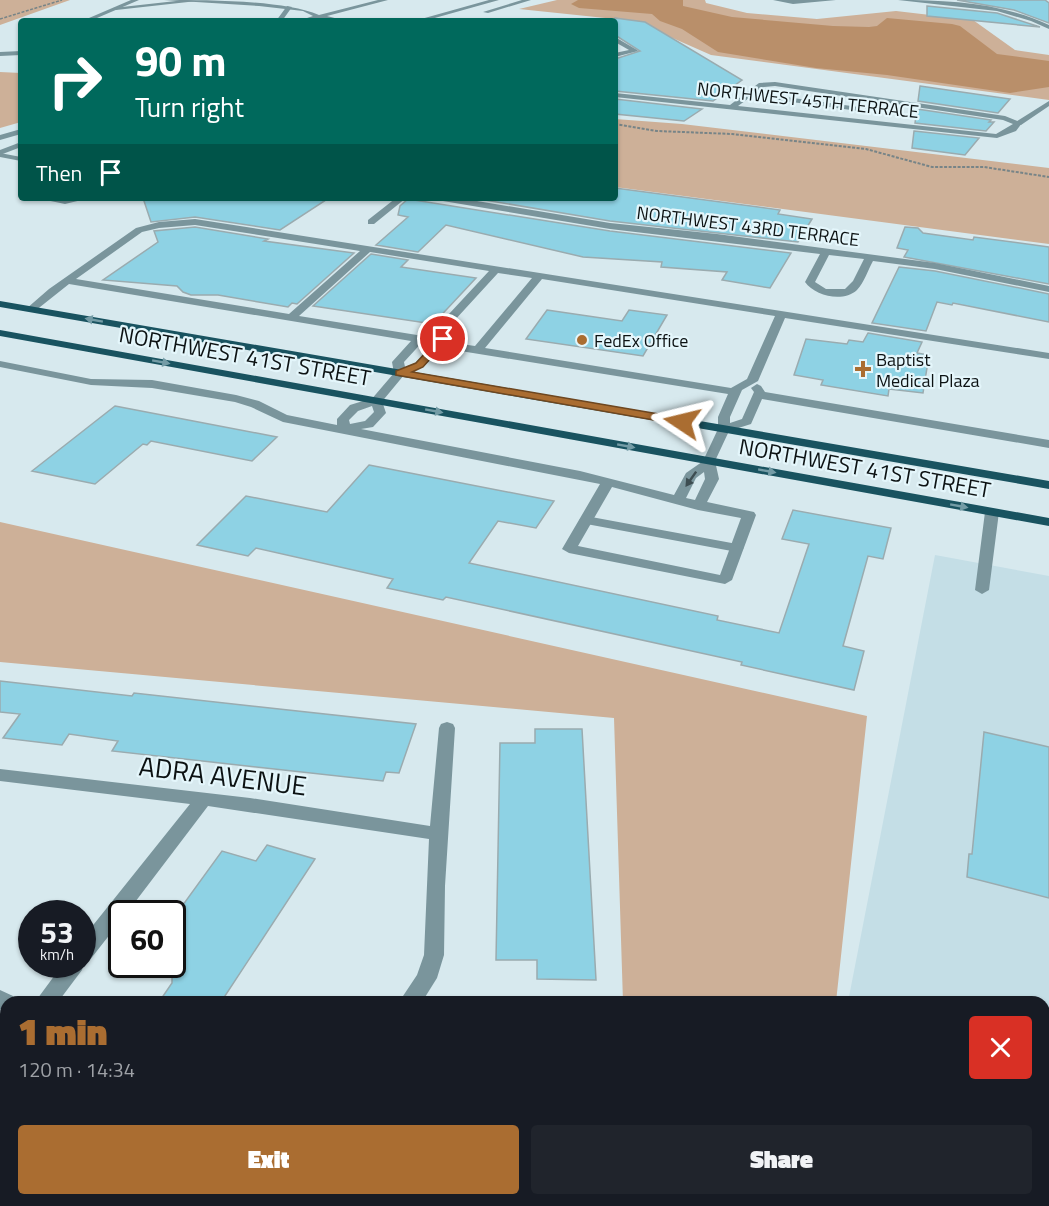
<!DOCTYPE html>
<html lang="en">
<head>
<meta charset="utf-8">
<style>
	body { margin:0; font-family:"Titillium Web",sans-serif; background:#20242c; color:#f1f3f6; height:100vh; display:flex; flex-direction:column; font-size:22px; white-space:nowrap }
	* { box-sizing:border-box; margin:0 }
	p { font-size:20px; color:#9ea1a6 }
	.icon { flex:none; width:33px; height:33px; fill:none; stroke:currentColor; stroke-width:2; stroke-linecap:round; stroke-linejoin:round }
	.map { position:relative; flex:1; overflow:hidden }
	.panel { position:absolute; left:0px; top:996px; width:1050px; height:210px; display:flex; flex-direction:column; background:#171b24; border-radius:18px 18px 0 0; box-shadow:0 2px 4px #0004 }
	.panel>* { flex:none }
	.guide { position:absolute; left:18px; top:18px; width:600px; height:183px; border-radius:6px; box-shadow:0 2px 4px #0004; background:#00695c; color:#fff; overflow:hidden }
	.speed { position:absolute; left:18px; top:900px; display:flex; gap:12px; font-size:30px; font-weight:700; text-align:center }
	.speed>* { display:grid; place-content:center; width:78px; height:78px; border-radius:50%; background:#171b24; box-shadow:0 2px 4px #0004; line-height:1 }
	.speed small { font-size:15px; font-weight:400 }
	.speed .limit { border:3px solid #111; border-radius:9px; background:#fff; color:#111 }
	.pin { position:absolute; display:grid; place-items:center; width:51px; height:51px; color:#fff; margin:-26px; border:3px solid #fff; border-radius:50%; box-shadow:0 2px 6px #0007 }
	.me { position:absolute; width:66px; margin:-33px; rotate:280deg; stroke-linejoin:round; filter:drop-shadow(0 0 4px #0008) }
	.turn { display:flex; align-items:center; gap:21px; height:126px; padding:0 18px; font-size:27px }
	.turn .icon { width:78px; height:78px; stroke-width:2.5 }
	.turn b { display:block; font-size:42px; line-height:51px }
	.then { display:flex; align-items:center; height:57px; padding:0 18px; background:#0003; gap:12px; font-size:22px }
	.round { display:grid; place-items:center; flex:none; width:63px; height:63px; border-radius:6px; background:#20242c }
	.summary { display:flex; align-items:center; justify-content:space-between; height:102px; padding:0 18px }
	h1 { font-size:36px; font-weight:800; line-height:45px; color:#aa6d31 }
	.cta { display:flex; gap:12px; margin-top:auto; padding:12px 18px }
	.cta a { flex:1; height:69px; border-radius:6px; background:#aa6d31; color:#fff; font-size:24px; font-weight:800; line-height:69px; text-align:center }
	.cta a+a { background:#20242c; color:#f1f3f6 }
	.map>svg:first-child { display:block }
	.built { fill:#c4dee6 }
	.green { fill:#cdb098 }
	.water { fill:#b98f6a }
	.building { fill:#8ed2e4; stroke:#9aabaf; stroke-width:1.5 }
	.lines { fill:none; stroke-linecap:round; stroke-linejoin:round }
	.path-far1 { stroke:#778487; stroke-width:1.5; stroke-dasharray:3 1.5; stroke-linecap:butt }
	.path { stroke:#778487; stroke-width:2; stroke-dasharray:3 1.5; stroke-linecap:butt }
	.service { fill:#7a959c; fill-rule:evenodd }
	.minor { fill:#7a959c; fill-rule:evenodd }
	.tertiary { fill:#7a959c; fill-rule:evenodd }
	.primary { fill:#195360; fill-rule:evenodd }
	.oneway { fill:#749ca6 }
	.oneway2 { fill:#3d4d51 }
	.route { fill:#aa6d31; stroke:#6e4720; stroke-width:1.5 }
	.poi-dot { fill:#aa6d31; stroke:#e4f6fb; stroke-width:2 }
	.labels { text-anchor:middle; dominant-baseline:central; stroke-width:4.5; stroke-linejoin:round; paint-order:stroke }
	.far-street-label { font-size:18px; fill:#0c1213; stroke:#e4f6fb }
	.far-poi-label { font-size:18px; fill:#0c1213; stroke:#e4f6fb; text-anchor:start }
	.street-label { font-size:22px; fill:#0c1213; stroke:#e4f6fb }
	.near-street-label { font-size:27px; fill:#0c1213; stroke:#e4f6fb }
</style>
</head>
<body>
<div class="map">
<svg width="1049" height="1206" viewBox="0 0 1049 1206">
	<rect width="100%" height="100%" fill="#d7e9ee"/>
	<path class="built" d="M935,555L1049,576V1206L1024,1200H1044V1002H848Z"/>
	<path class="green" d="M0,0H70L0,25Z
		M557,0H705L706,3L747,13L817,19L896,11L973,20L1015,50L1049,55V100L711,55L634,21L519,9Z
		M0,72L21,73V122L0,128Z
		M615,119L682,124L1049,168V244L615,187Z
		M0,522L867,716L836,1002H623L614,718L0,662Z
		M489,1200H1024L1043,1206H482Z"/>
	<path class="water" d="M578,0H683V6L732,17L833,26L869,27L877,26L887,18L952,24L960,26L997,54L1049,61V87L1010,93L887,75L816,68L718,52L682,29L660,21L652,14L579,8L571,4Z"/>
	<path class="building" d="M957,0H1045L1049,3V23L1014,10Z
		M927,6L997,13L1040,27L927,16Z
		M615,18L645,22L742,80L713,101L615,91V59L640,51L615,35Z
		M920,86L1010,99L998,113L918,101Z
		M615,99L702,109L684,121L615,114Z
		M917,109L991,120L989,122H994L986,131L915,123Z
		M914,131L979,138L965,155L912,148Z
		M615,188L780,210L778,214L812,219L798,242L610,221L473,198H615Z
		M143,198H329L280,230L195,217L151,222Z
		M408,199L610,231L791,253L770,288L722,280L727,272L661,267L662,262L583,257L446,225L418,252L376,245L408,217L398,215L400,206Z
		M195,227L268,239L264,241L354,253L297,304L292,303L288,307L218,295H191L183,292L177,286L103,280L158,242L154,231Z
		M905,227L918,228L923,233L973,240L974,237L1049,247V284L904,257L908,250L897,248Z
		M371,254L408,260L401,267L476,278L433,324L313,306Z
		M899,267L935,271L1049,294V322L953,303L952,305L937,302L926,331L872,323Z
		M547,310L622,321L629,310L667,315L643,356L526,339Z
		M868,333L922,342L917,353L929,355L923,393L889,389L888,396L821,385L823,380L794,375L806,339L847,344L849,340L863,342Z
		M115,406L277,437L252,461L151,441L147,445L143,444L95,484L32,471Z
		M369,465L554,501L536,528L498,521L469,563L718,616L717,620L779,633L809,544L782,539L793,510L891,528L883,559L868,556L843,646L864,651L854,690L741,665L742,662L446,597L443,600L387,588L393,579L256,548L248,556L197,545L246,496L327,512Z
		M0,681L132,696L134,693L416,724L399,773L386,772L383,781L112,751L118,741L69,734L62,745L3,738L20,714L0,712Z
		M535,729H582L596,980L537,979V960H496L500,743H535Z
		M984,732L1049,747V898L967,877L969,854H972Z
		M267,845L315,859L221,1002H159L172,983V920L222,851L256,861Z"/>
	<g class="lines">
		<path class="path-far1" d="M0,19L62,0"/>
		<path class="path" d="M615,124L657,131L732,134L866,149L932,167H984L1049,177"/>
		<path class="service" d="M185,0L197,1L116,10L113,8Z
			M287,6L292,7L282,21H276Z
			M615,37L637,50L638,51L615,57V53L629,50L615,42Z
			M750,92L866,108L870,110L866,112L747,96Z
			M1049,101V106L1021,125L1014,123Z
			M0,153L21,157V161L0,157Z
			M36,198H90L65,204Z
			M396,198H406L374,224H368V220Z
			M439,198H459L610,223L717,234L935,263L1049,286V292L935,269L873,261C868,270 864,283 857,290C843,303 815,296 805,282L820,254L610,229L443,201ZM829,255L864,259L853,281L845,289H826L815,282Z
			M195,219L1049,353V359L785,318L758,381L742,390L730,417V423L742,419L754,392L751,388L757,384L761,386L765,392L1049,440V448L762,399L751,424L729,431L715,461L709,465L703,461L718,429V417L728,394L442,348L423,367L404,375L380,404L376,405L370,401L394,373L392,362L411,341L69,284L35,311L26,309L49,289L136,228L159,222ZM195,225L360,251L289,314L76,279L142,232L159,228ZM370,252L489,271L435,329L417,335L299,316ZM498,273L532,278L475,346L447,342V336L443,333ZM542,279L775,316L747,379L731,388L485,348ZM437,335V339L415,363L405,367L404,362L426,338Z
			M992,508L999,512L989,590L982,594L975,590L985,512Z
			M586,516L737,544L744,548L737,552L581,523L579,520Z"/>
		<path class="minor" d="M131,0H139L90,21H82Z
			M164,0C206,0 283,0 319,15L378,0H388L327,16L346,21L318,19L298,21L313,16L303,11L259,6Z
			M773,0H836L793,4Z
			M898,0C948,0 1003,3 1049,25V29L1031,21L997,11Z
			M21,51V55L0,56V52Z
			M775,82L1005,116L1022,123L1016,131L997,138L615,97V93L730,105L759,83ZM775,86L1003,120L1013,124L996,134L738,106L764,87Z
			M0,361L91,379L152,380L236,395L259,401L287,415L337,425V419L350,405L376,397L382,401L386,413L373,427L361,429L580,471L674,495L686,473L709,457L715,461L719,479L707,502L754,512L756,515L732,580L725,584L569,553L562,549L600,484L283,422L251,407L235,402L152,388L91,385L0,367ZM372,406L374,412L365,421L350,424L349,420L358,411ZM704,472L705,479L695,500L686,498L696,478ZM612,487L698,510L741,518L720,575L578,546Z
			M447,722L453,724L455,728L445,886L444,955L437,978L422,1002H399L417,975L424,955L429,839L208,806L126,914H122V919L89,961L84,962L82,970L58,1002H35L63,964H82V939L190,804L0,781V769L250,798L430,826L439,728L441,724Z
			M0,990L13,996L17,1002H6V1011L0,1009Z"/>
		<path class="tertiary" d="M489,0H499L424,21H414Z
			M522,0H531L488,13L483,12Z
			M21,129V134L0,140V135Z
			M21,142V147L0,155V150Z"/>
		<path class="primary" d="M0,301L1049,481V489L0,307Z
			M0,330L1049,518V526L0,336Z"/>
	</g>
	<defs><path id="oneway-solid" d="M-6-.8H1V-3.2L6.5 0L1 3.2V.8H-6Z" transform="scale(1.5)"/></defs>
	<g class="oneway">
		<use href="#oneway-solid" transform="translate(94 320) rotate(-170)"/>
		<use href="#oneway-solid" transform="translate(161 362) rotate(10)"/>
		<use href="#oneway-solid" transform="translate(434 411) rotate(10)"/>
		<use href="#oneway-solid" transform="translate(626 446) rotate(10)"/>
		<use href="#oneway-solid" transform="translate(767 471) rotate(10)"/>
		<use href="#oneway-solid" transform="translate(959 506) rotate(10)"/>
	</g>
	<use class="oneway2" href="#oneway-solid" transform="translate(691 479) rotate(125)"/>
	<path class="route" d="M440,337L448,339L423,367L412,372L682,418L687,422L682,425L396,375V371L416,363Z"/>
	<g class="poi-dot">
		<circle cx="582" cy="340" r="6"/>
		<path d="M860 360h6v6h6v6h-6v6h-6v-6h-6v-6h6z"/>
	</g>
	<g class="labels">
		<g class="far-street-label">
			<text transform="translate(808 100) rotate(6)">NORTHWEST 45TH TERRACE</text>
			<text transform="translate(748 226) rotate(7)">NORTHWEST 43RD TERRACE</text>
		</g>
		<g class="far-poi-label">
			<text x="594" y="340">FedEx Office</text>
			<text x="876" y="359">Baptist<tspan x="876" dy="21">Medical Plaza</tspan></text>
		</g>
		<g class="street-label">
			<text transform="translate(245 356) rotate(10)">NORTHWEST 41ST STREET</text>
			<text transform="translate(865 468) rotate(10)">NORTHWEST 41ST STREET</text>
		</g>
		<g class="near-street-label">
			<text transform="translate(223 775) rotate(7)">ADRA AVENUE</text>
		</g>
	</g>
</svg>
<div class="speed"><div>53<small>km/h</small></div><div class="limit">60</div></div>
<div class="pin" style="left:443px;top:339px;background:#d93025"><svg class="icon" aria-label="arrive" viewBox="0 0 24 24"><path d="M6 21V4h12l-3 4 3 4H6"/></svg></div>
<svg class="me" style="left:682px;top:422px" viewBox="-20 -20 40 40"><path d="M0-17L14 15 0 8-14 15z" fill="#aa6d31" stroke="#fff" stroke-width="4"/></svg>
<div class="guide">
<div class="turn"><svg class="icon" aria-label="right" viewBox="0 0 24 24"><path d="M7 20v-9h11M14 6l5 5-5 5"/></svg><div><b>90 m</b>Turn right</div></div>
<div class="then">Then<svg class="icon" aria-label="arrive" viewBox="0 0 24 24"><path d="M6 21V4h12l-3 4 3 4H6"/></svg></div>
</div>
<section class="panel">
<div class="summary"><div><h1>1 min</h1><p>120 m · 14:34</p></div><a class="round" style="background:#d93025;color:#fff"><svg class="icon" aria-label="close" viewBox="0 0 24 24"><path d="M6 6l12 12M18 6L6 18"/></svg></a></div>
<div class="cta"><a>Exit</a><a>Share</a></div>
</section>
</div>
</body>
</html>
